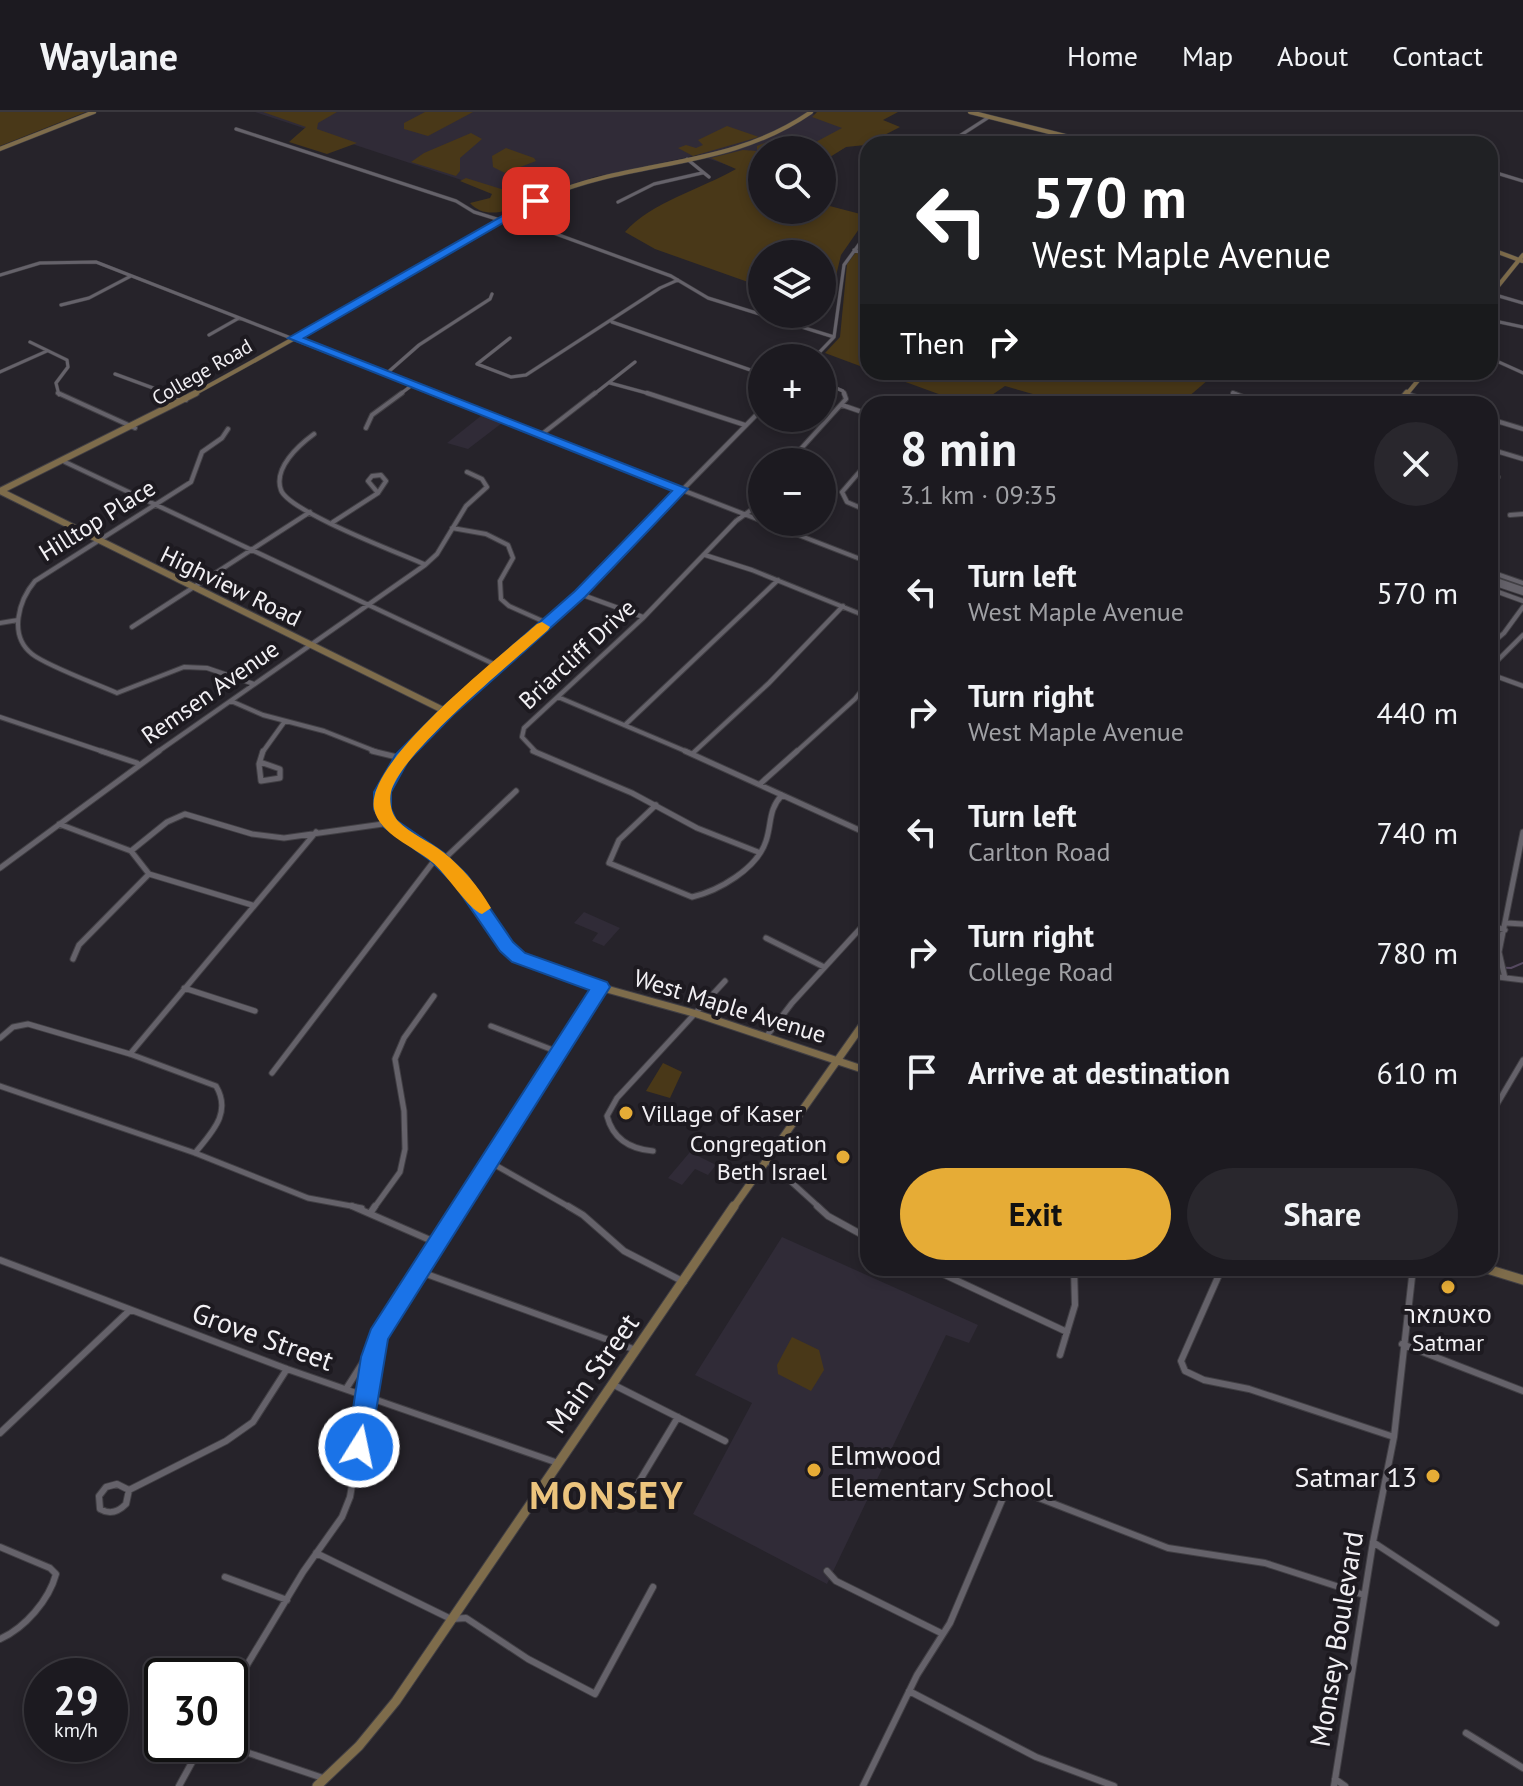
<!DOCTYPE html>
<html lang="en">
<head>
<meta charset="utf-8">
<style>
	body { margin:0; font-family:"PT Sans",Heebo,sans-serif; background:#29272d; color:#f1f3f6; height:100vh; display:flex; flex-direction:column; font-size:30px; white-space:nowrap }
	* { box-sizing:border-box; margin:0 }
	p { font-size:26px; color:#a0a1a5 }
	.icon { flex:none; width:44px; height:44px; fill:none; stroke:currentColor; stroke-width:2; stroke-linecap:round; stroke-linejoin:round }
	.map { position:relative; flex:1; overflow:hidden }
	.panel { position:absolute; left:860px; top:284px; width:638px; height:880px; display:flex; flex-direction:column; background:#1c1a20; border-radius:24px; box-shadow:0 4px 12px #0003,0 0 0 2px #3a383e }
	.panel>* { flex:none }
	.hud { position:absolute; left:860px; top:24px; width:638px; height:244px; border-radius:24px; box-shadow:0 4px 12px #0003,0 0 0 2px #3a383e; background:#202124; color:#fff; overflow:hidden }
	.tools { position:absolute; left:748px; top:24px; display:grid; gap:16px }
	.tools a { display:grid; place-items:center; width:88px; height:88px; border-radius:50%; background:#1c1a20; box-shadow:0 4px 12px #0003,0 0 0 2px #3a383e; font-size:40px }
	.speed { position:absolute; left:24px; top:1546px; display:flex; gap:16px; font-size:40px; font-weight:700; text-align:center }
	.speed>* { display:grid; place-content:center; width:104px; height:104px; border-radius:50%; background:#1c1a20; box-shadow:0 4px 12px #0003,0 0 0 2px #3a383e; line-height:1 }
	.speed small { font-size:20px; font-weight:400 }
	.speed .limit { border:4px solid #111; border-radius:12px; background:#fff; color:#111 }
	.pin { position:absolute; display:grid; place-items:center; width:68px; height:68px; color:#fff; margin:-34px; border-radius:16px; box-shadow:0 4px 12px #0006 }
	.me { position:absolute; width:88px; margin:-44px; rotate:10deg; stroke-linejoin:round; filter:drop-shadow(0 0 6px #0008) }
	.turn { display:flex; align-items:center; gap:28px; height:168px; padding:0 40px; font-size:36px }
	.turn .icon { width:104px; height:104px; stroke-width:2.5 }
	.turn b { display:block; font-size:56px; line-height:68px }
	.then { display:flex; align-items:center; height:76px; padding:0 40px; background:#0003; gap:16px; font-size:30px }
	.round { display:grid; place-items:center; flex:none; width:84px; height:84px; border-radius:42px; background:#29272d }
	.head { display:flex; align-items:center; justify-content:space-between; height:136px; padding:0 40px }
	h1 { font-size:48px; font-weight:600; line-height:60px }
	.cta { display:flex; gap:16px; margin-top:auto; padding:16px 40px }
	.cta a { flex:1; height:92px; border-radius:48px; background:#e6ac36; color:#111; font-size:32px; font-weight:600; line-height:92px; text-align:center }
	.cta a+a { background:#29272d; color:#f1f3f6 }
	ul { padding:0; list-style:none }
	li { display:flex; align-items:center; gap:24px; height:120px; padding:0 40px }
	li div { flex:1 }
	li b { display:block; font-size:30px }
	li em { font-style:normal }
	header { display:flex; align-items:center; gap:48px; box-sizing:border-box; height:112px; padding:0 40px; background:#1c1a20; border-bottom:2px solid #3a383e }
	header strong { font-size:38px }
	nav { display:flex; gap:44px; margin-inline-start:auto; font-size:28px }
	.map>svg:first-child { display:block }
	.built { fill:#302b37 }
	.green { fill:#493818 }
	.lines { fill:none; stroke-linecap:round; stroke-linejoin:round }
	.stream { stroke:#554960; stroke-width:2 }
	.street-far3-casing { stroke:#413f44; stroke-width:4 }
	.street-far2-casing { stroke:#413f44; stroke-width:6 }
	.street-far1-casing { stroke:#413f44; stroke-width:7 }
	.street-casing { stroke:#413f44; stroke-width:8 }
	.secondary-far3-casing { stroke:#413f44; stroke-width:5 }
	.secondary-far2-casing { stroke:#413f44; stroke-width:8 }
	.secondary-far1-casing { stroke:#413f44; stroke-width:9 }
	.secondary-casing { stroke:#413f44; stroke-width:11 }
	.street-far3 { stroke:#65626a; stroke-width:3 }
	.street-far2 { stroke:#65626a; stroke-width:4 }
	.street-far1 { stroke:#65626a; stroke-width:5 }
	.street { stroke:#65626a; stroke-width:6 }
	.secondary-far3 { stroke:#7e6c4b; stroke-width:4 }
	.secondary-far2 { stroke:#7e6c4b; stroke-width:6 }
	.secondary-far1 { stroke:#7e6c4b; stroke-width:7 }
	.secondary { stroke:#7e6c4b; stroke-width:9 }
	.route { fill:#1a73e8; stroke:#114b97; stroke-width:2 }
	.slow { fill:#f59e0b }
	.poi-dot { fill:#e6ac36; stroke:#1d1a20; stroke-width:3 }
	.labels { text-anchor:middle; dominant-baseline:central; stroke-width:8; stroke-linejoin:round; paint-order:stroke }
	.far-street-label { font-size:20px; fill:#f2f0f4; stroke:#1d1a20 }
	.street-label { font-size:24px; fill:#f2f0f4; stroke:#1d1a20 }
	.poi-label { font-size:24px; fill:#f2f0f4; stroke:#1d1a20; text-anchor:start }
	.near-street-label { font-size:28px; fill:#f2f0f4; stroke:#1d1a20 }
	.near-poi-label { font-size:28px; fill:#f2f0f4; stroke:#1d1a20; text-anchor:start }
	.near-district-label { font-size:38px; font-weight:bold; letter-spacing:2px; fill:#ecc47d; stroke:#1d1a20 }
</style>
</head>
<body>
<header>
<strong>Waylane</strong>
<nav><a>Home</a><a>Map</a><a>About</a><a>Contact</a></nav>
</header>
<div class="map">
<svg width="1523" height="1674" viewBox="0 0 1523 1674">
	<rect width="100%" height="100%" fill="#26232a"/>
	<path class="built" d="M255,0H807L870,21L822,49V38H762V65L698,43L594,65L528,90Z
		M482,303L502,311L468,337L447,331Z
		M584,800L620,816L604,834L592,829L598,821L574,811Z
		M690,1040L716,1053L708,1063L695,1057L682,1073L668,1066Z
		M782,1125L978,1213L969,1231L946,1223L827,1472L693,1402L752,1291L695,1263Z"/>
	<path class="green" d="M0,0H86L0,34Z
		M263,0H337L318,11L317,17L357,31L327,42L289,30L306,15Z
		M425,0H473L428,24L404,17V11Z
		M817,0H898L883,8L900,15L865,33L846,35L822,50V38H762V98H822V92L868,104L841,143L829,193L822,195V142H762V175L655,137L625,120C650,91 703,76 736,57L711,46L743,38L757,39V34L782,24L814,31L842,16L812,5Z
		M727,14L759,25L693,44L678,36L686,33L696,36L703,33L698,28Z
		M471,21L482,27L460,46V59L456,64L411,50L424,41Z
		M506,36L534,46L536,49L505,61L493,55L492,44Z
		M466,66L527,85L529,88C511,98 486,109 470,91L490,86L492,82L460,69Z
		M868,124V257L825,241L840,225L847,152Z
		M878,260H1210L1215,262L1180,292H1068L1005,274L979,292H966Z
		M663,951L682,960L670,986L646,979Z
		M792,1225L819,1238L824,1258L811,1279L778,1262L777,1253Z"/>
	<g class="lines">
		<path class="stream" d="M1490,855L1511,856L1523,851"/>
		<defs>
			<path id="street-far3" d="M236,17L456,89L474,100L500,108
				M947,32L989,5
				M687,47L709,65
				M1490,59L1523,69
				M618,90L654,72L702,61
				M507,104L671,164L708,186L834,225
				M854,138L868,143
				M0,163L40,151L96,150L437,283
				M1492,182L1523,191
				M61,193L89,186L131,164
				M1490,208L1523,215
				M612,210L762,262
				M209,223L239,206
				M510,226L477,252L511,265L526,263L660,176L678,168
				M30,230L67,248L68,255L56,271L59,283
				M814,246L834,225L844,153L868,120
				M1490,246L1523,261
				M0,260L47,239
				M115,262L172,283
				M386,262L419,233L490,187L492,182
				M822,270L843,279L844,283
				M610,271L654,283
				M1233,281L1238,283
				M399,283L411,274
				M593,283L635,250"/>
			<path id="street-far2" d="M58,281L135,316
				M166,281L186,288
				M432,281L762,409
				M647,281L745,313
				M1233,281L1262,292
				M1406,282L1440,292
				M842,293L868,302
				M1490,307L1523,317
				M366,316L372,303L402,281
				M228,317L222,326L202,340L191,370L35,469C19,488 8,523 32,542C47,554 97,572 117,581L184,555L207,556L254,572
				M314,322C299,333 273,356 281,378C288,399 399,441 424,452
				M542,322L595,281
				M1490,341L1493,338L1523,347
				M65,350L498,554
				M789,350L846,287L844,281
				M868,350L842,380L847,390L868,399
				M1490,355L1498,365
				M381,363L386,369L378,381L368,369L372,364Z
				M1510,403L1523,402
				M333,410L378,381
				M765,410L868,450
				M452,416L486,422L508,433L513,446L500,469L501,487L509,494L547,511
				M705,443L752,458L868,505
				M1491,460L1523,471
				M1490,466L1523,477
				M1490,470L1523,481
				M1490,477L1523,489
				M580,482L643,505
				M0,511L18,508
				M132,515L310,400
				M1490,533L1504,521L1523,495
				M1490,556L1523,523
				M1490,562L1523,574
				M558,585L690,641
				M231,589L263,603L324,619L380,641
				M447,600L580,482L762,297
				M0,605L107,641
				M626,612L778,468
				M156,641L425,453L437,442L466,394L487,375L482,367L467,360
				M262,641L285,609
				M537,641L522,625L524,616L643,506L736,409L762,390
				M693,641L769,571L843,494
				M795,641L855,587L868,570"/>
			<path id="street-far1" d="M101,639L137,651
				M372,639L401,646
				M533,639L632,681L697,716L758,740
				M685,639L868,722
				M260,650L280,657V666L261,669L259,652L263,639
				M760,672L797,639
				M656,693L619,728L609,751L692,785C718,779 757,757 766,729C772,711 768,698 782,683
				M59,712L131,739L149,762L252,793
				M131,739L167,710L185,702L252,722L284,726L390,711
				M442,749L516,679
				M0,756L159,639
				M1507,811L1523,812
				M1490,813L1505,818
				M766,826L824,855
				M73,847L79,833L149,762
				M1490,864L1523,868
				M1505,866L1499,840L1523,720
				M184,876L255,899
				M491,914L558,940
				M766,925L792,891L868,808
				M0,926L13,915L28,912L130,942L216,974C232,1001 212,1020 195,1041
				M130,942L316,720
				M272,961L437,745
				M0,974L195,1041L308,1086L362,1096
				M1490,1004L1523,948
				M653,1039C630,1037 613,1027 607,1004L617,986L725,869
				M767,1048L820,1096
				M488,1049L571,1096
				M374,1096L400,1060L405,1037L404,999L395,947L404,926L434,884
				M461,1096L601,875"/>
			<path id="street" d="M352,1094L437,1131
				M568,1094L583,1103L624,1139L684,1170
				M817,1094L828,1104L868,1126
				M371,1100L375,1094
				M0,1148L287,1257L558,1351
				M930,1156L1067,1220
				M1222,1156L1181,1249L1185,1259L1204,1268L1249,1277L1394,1325
				M1292,1156L1299,1161
				M418,1159L636,1238
				M1402,1232L1523,1279
				M1060,1243L1075,1193L1074,1156
				M614,1273L725,1329
				M346,1277L462,1094
				M0,1321L130,1198
				M117,1372L129,1378L126,1392C118,1400 110,1403 100,1397L99,1384L106,1375Z
				M129,1378L226,1329L253,1310L287,1257
				M631,1383L678,1305
				M1373,1430L1496,1511
				M0,1435L50,1456L56,1462C49,1488 25,1516 0,1527
				M316,1441L451,1507L466,1506L528,1547L595,1582L653,1475
				M827,1459L836,1469L943,1522
				M225,1465L287,1488
				M909,1579L1036,1645L1114,1674
				M230,1581L303,1460L342,1405L350,1385L376,1232
				M1466,1621L1523,1656
				M222,1632L323,1666
				M1335,1667L1345,1674
				M179,1674L202,1632
				M863,1674L917,1563L950,1511L1008,1374L1168,1436L1265,1451L1364,1483
				M1334,1674L1373,1430L1394,1325L1413,1156"/>
			<path id="secondary-far3" d="M970,0L1097,32
				M0,37L94,0
				M1490,137L1522,149
				M1490,184L1523,143
				M192,283C269,241 345,198 420,155C462,131 503,103 547,84C637,46 727,58 811,0
				M1406,283L1425,260"/>
			<path id="secondary-far2" d="M1398,292L1407,281
				M0,379L447,600L409,641
				M0,379L196,281"/>
			<path id="secondary-far1" d="M411,639L392,659L382,680L383,697L390,711L437,745L461,767L506,835L518,846L585,871L697,902L868,959
				M733,1096L868,905"/>
			<path id="secondary" d="M1484,1156L1523,1168
				M317,1674L359,1634L396,1589L734,1094"/>
		</defs>
		<use href="#street-far3" class="street-far3-casing"/>
		<use href="#street-far2" class="street-far2-casing"/>
		<use href="#street-far1" class="street-far1-casing"/>
		<use href="#street" class="street-casing"/>
		<use href="#secondary-far3" class="secondary-far3-casing"/>
		<use href="#secondary-far2" class="secondary-far2-casing"/>
		<use href="#secondary-far1" class="secondary-far1-casing"/>
		<use href="#secondary" class="secondary-casing"/>
		<use href="#street-far3" class="street-far3"/>
		<use href="#street-far2" class="street-far2"/>
		<use href="#street-far1" class="street-far1"/>
		<use href="#street" class="street"/>
		<use href="#secondary-far3" class="secondary-far3"/>
		<use href="#secondary-far2" class="secondary-far2"/>
		<use href="#secondary-far1" class="secondary-far1"/>
		<use href="#secondary" class="secondary"/>
	</g>
	<path class="route" d="M532,87L541,89L304,226L688,377L585,485L453,603L408,649L391,680V697L396,708L444,741L467,763L513,830L525,841L607,870L610,875L388,1227L370,1335L367,1343L359,1346L351,1343L347,1335L361,1245L371,1217L589,878L512,850L500,839L454,772L431,749L384,715L374,697V680L396,642L442,596L575,479L672,379L288,226Z"/>
	<path class="slow" d="M542,510L550,515L548,518C514,549 400,641 391,680C389,689 391,702 398,709C410,722 429,729 443,740C462,755 479,775 491,796L482,802C469,798 446,761 432,750C413,734 380,723 374,697C364,650 502,543 537,512Z"/>
	<g class="poi-dot">
		<circle cx="626" cy="1001" r="8"/>
		<circle cx="843" cy="1045" r="8"/>
		<circle cx="1448" cy="1175" r="8"/>
		<circle cx="814" cy="1358" r="8"/>
		<circle cx="1433" cy="1364" r="8"/>
	</g>
	<g class="labels">
		<g class="far-street-label">
			<text transform="translate(202 260) rotate(-30)">College Road</text>
		</g>
		<g class="street-label">
			<text transform="translate(97 408) rotate(-32)">Hilltop Place</text>
			<text transform="translate(231 474) rotate(26)">Highview Road</text>
			<text transform="translate(577 542) rotate(-43)">Briarcliff Drive</text>
			<text transform="translate(210 580) rotate(-35)">Remsen Avenue</text>
			<text transform="translate(730 894) rotate(17)">West Maple Avenue</text>
		</g>
		<g class="poi-label">
			<text x="642" y="1001">Village of Kaser</text>
			<text x="827" y="1031" text-anchor="end">Congregation<tspan x="827" dy="28">Beth Israel</tspan></text>
			<text x="1448" y="1202" text-anchor="middle">סאטמאר<tspan x="1448" dy="28">Satmar</tspan></text>
		</g>
		<g class="near-street-label">
			<text transform="translate(263 1224) rotate(20)">Grove Street</text>
			<text transform="translate(592 1261) rotate(-55)">Main Street</text>
			<text transform="translate(1336 1527) rotate(-81)">Monsey Boulevard</text>
		</g>
		<g class="near-poi-label">
			<text x="830" y="1342">Elmwood<tspan x="830" dy="32">Elementary School</tspan></text>
			<text x="1417" y="1364" text-anchor="end">Satmar 13</text>
		</g>
		<g class="near-district-label">
			<text x="607" y="1382">MONSEY</text>
		</g>
	</g>
</svg>
<div class="tools">
<a><svg class="icon" aria-label="search" viewBox="0 0 24 24"><circle cx="10" cy="10" r="6"/><path d="M15 15l6 6"/></svg></a>
<a><svg class="icon" aria-label="layers" viewBox="0 0 24 24"><path d="M12 4l9 5-9 5-9-5zM3 14l9 5 9-5"/></svg></a>
<a>+</a>
<a>−</a>
</div>
<div class="speed"><div>29<small>km/h</small></div><div class="limit">30</div></div>
<div class="pin" style="left:536px;top:89px;background:#d93025"><svg class="icon" aria-label="arrive" viewBox="0 0 24 24"><path d="M6 21V4h12l-3 4 3 4H6"/></svg></div>
<svg class="me" style="left:359px;top:1335px" viewBox="-20 -20 40 40"><circle r="17" fill="#1a73e8" stroke="#fff" stroke-width="3"/><path d="M0-11L8 9 0 5-8 9z" fill="#fff"/></svg>
<div class="hud">
<div class="turn"><svg class="icon" aria-label="left" viewBox="0 0 24 24"><path d="M17 20v-9H6M10 6l-5 5 5 5"/></svg><div><b>570 m</b>West Maple Avenue</div></div>
<div class="then">Then<svg class="icon" aria-label="right" viewBox="0 0 24 24"><path d="M7 20v-9h11M14 6l5 5-5 5"/></svg></div>
</div>
<section class="panel">
<div class="head"><div><h1>8 min</h1><p>3.1 km · 09:35</p></div><a class="round"><svg class="icon" aria-label="close" viewBox="0 0 24 24"><path d="M6 6l12 12M18 6L6 18"/></svg></a></div>
<ul>
<li><svg class="icon" aria-label="left" viewBox="0 0 24 24"><path d="M17 20v-9H6M10 6l-5 5 5 5"/></svg><div><b>Turn left</b><p>West Maple Avenue</p></div><em>570 m</em></li>
<li><svg class="icon" aria-label="right" viewBox="0 0 24 24"><path d="M7 20v-9h11M14 6l5 5-5 5"/></svg><div><b>Turn right</b><p>West Maple Avenue</p></div><em>440 m</em></li>
<li><svg class="icon" aria-label="left" viewBox="0 0 24 24"><path d="M17 20v-9H6M10 6l-5 5 5 5"/></svg><div><b>Turn left</b><p>Carlton Road</p></div><em>740 m</em></li>
<li><svg class="icon" aria-label="right" viewBox="0 0 24 24"><path d="M7 20v-9h11M14 6l5 5-5 5"/></svg><div><b>Turn right</b><p>College Road</p></div><em>780 m</em></li>
<li><svg class="icon" aria-label="arrive" viewBox="0 0 24 24"><path d="M6 21V4h12l-3 4 3 4H6"/></svg><div><b>Arrive at destination</b></div><em>610 m</em></li>
</ul>
<div class="cta"><a>Exit</a><a>Share</a></div>
</section>
</div>
</body>
</html>
